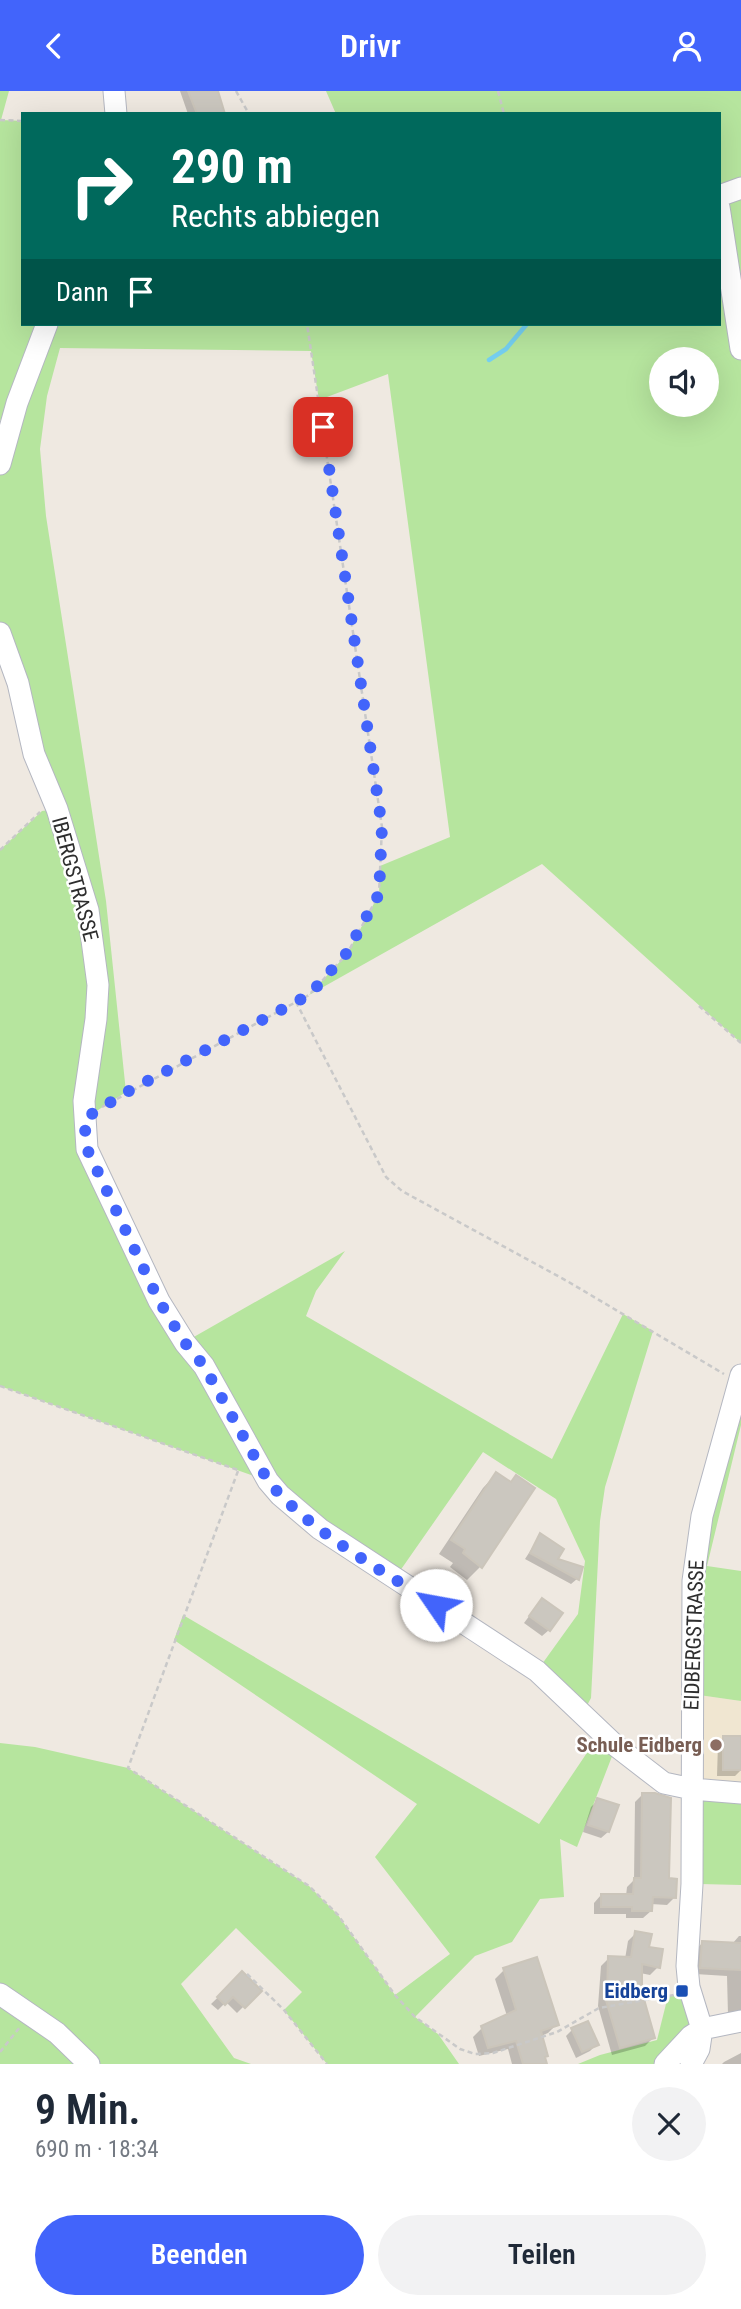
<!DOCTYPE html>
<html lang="de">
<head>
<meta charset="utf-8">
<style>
	body { margin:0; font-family:"Roboto Condensed",sans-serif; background:#f2f2f3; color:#1f2937; height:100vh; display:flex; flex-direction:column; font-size:26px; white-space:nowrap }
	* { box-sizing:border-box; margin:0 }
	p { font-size:23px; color:#747a83 }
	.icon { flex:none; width:38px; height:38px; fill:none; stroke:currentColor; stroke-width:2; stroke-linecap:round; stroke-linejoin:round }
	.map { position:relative; height:1973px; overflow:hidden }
	.details { display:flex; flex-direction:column; background:#fff; flex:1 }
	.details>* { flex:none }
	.banner { position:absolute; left:21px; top:21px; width:700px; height:214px; border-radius:0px; box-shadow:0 7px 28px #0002; background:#00695c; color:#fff; overflow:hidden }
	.buttons { position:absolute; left:649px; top:256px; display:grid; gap:14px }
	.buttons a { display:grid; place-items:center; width:70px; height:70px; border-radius:50%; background:#fff; box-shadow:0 7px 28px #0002; font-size:35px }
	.pin { position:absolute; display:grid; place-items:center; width:60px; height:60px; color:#fff; margin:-30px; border-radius:14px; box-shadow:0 4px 10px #0006 }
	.me { position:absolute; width:77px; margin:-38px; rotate:303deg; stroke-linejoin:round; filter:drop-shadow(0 0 5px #0008) }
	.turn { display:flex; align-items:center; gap:24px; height:147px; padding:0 35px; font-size:32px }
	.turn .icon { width:91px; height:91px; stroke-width:2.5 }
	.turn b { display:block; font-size:49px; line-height:60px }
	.then { display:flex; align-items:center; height:66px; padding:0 35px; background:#0003; gap:14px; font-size:26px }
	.round { display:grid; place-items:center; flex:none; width:74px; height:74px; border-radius:37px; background:#f2f2f3 }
	.head { display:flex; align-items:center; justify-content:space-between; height:119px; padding:0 35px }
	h1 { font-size:42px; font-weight:600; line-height:52px }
	.button { display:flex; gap:14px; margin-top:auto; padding:14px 35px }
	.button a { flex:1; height:80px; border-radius:42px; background:#4264fb; color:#fff; font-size:28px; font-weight:600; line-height:80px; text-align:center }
	.button a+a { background:#f2f2f3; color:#1f2937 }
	header { display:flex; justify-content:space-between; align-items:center; height:91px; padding:0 35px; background:#4264fb; color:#fff; font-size:32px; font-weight:600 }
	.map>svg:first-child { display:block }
	.education { fill:#f0e6d1 }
	.green { fill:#b6e59e; fill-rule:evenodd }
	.shadow { fill:#0003 }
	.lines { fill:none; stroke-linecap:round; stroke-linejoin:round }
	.stream { stroke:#75cff0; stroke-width:4.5 }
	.building { fill:#cbc7bf; stroke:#cbc5ba; stroke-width:2 }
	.minor-casing { stroke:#b4b7c1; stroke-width:23 }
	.path { stroke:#c9c9c9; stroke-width:2.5; stroke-dasharray:5 3.5; stroke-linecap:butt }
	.minor { stroke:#fff; stroke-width:21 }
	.route { stroke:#4264fb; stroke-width:12; stroke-dasharray:0 21.6 }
	.education-dot { fill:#8d6e63; stroke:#fff; stroke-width:2.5 }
	.transit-dot { fill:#1a4fb4; stroke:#fff; stroke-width:2.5 }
	.labels { text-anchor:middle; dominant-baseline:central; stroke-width:5; stroke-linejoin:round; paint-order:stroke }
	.street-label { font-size:21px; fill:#2e2e2e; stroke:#fff }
	.education-label { font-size:21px; font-weight:bold; fill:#785e54; stroke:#fff; text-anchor:end }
	.transit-label { font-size:21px; font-weight:bold; fill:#164399; stroke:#fff; text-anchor:end }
</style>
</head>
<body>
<header><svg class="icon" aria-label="back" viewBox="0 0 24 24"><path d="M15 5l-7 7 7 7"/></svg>Drivr<svg class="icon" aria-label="person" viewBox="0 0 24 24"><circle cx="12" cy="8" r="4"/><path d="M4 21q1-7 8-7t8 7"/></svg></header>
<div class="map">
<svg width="741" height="1973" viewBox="0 0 741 1973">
	<rect width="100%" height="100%" fill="#efe9e1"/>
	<path class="education" d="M692,1603L741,1610V1702L692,1698Z"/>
	<path class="green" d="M0,0H9L1,29L23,30V233H719V23H336L326,0H741V952L542,773L309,904L347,863L379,803L380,775L450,746L388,283L319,309L311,260L60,257L47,305L40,358L46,425L106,810L126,1001L84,1028L185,1251L345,1160L316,1200L306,1225L552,1368L623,1223L653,1240L605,1396L600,1430L591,1607L582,1624L537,1580L578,1523L585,1470L556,1408L483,1361L395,1487L268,1390L0,1295V759L42,720L56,718L0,542V373L8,343L0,328ZM662,268H707V313H662Z
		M741,1312V1334L707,1475L741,1480V1610L692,1603L693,1490Z
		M183,1524L539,1733L601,1641L616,1655L577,1756L560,1748L564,1806L540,1808L512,1851L475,1865L415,1926L438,1943L459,1973H327L284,1919L302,1901L236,1837L181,1893L234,1967L251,1973H0V1652L35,1656L128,1677L309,1795L338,1824L395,1904L450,1863L375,1766L417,1713L174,1549Z
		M692,1698L741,1702V1794L700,1793Z
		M691,1902V1973H578L600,1964L657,1949L668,1905Z"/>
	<path class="shadow" d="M180,0H216L225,23H188Z
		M496,1383L510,1393L533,1397L480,1476L467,1489L450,1476L453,1472L439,1463L483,1397Z
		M540,1445L556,1469L577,1488L571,1493L525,1468Z
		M536,1516L549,1539L542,1545L524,1532Z
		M724,1647H741V1679L735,1685H717L718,1653Z
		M643,1703L675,1806L667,1814L651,1813V1820L643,1827H626V1823H594V1812L601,1804L626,1805L627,1796L634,1789L635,1711Z
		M598,1709L608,1741L601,1747L583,1741L591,1716Z
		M636,1842L658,1876L650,1884L640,1882V1901L653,1947L645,1955L612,1964L598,1915L601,1875L609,1867L625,1868L628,1850Z
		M739,1845H741V1925L728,1924L727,1885L695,1883L696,1859L702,1852H733Z
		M504,1879L557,1933L548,1942L541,1945L546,1965L542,1973H512L508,1958L479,1965L473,1946L482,1937L507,1925L495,1888Z
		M242,1883L259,1900L237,1922L226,1911L218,1919L211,1913Z
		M572,1939L597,1953L590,1960L576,1967L566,1945Z
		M741,1962V1973H722L724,1971Z"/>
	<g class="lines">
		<path class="stream" d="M489,269L506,258L527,233"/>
	</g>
	<path class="building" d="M188,0H218L225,23H197Z
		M496,1381L511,1391L516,1384L535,1397L482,1477L463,1462L465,1458L451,1449Z
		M540,1442L564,1458L558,1468L583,1476L579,1489L530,1462Z
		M542,1507L563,1522L550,1540L529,1525Z
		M723,1645H741V1679H723Z
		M642,1702H655L671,1707L669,1787L677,1788L676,1807L653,1806L652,1820H632V1816H601V1803H633L634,1787H641Z
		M597,1707L619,1714L609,1741L588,1734Z
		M635,1840L652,1843L649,1856L663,1858L660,1877L642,1873V1901L655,1947L620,1957L605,1906H607L608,1865L631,1866Z
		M702,1850L741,1852V1879L700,1877Z
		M537,1866L559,1934L541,1940L548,1965L545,1966L547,1973H523L516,1950L488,1957L481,1935L516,1919L503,1877Z
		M242,1880L262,1900L245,1917L233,1906L225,1914L217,1906Z
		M588,1930L599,1954L582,1961L571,1937Z"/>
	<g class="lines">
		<defs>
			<path id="minor" d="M114,0L116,23
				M719,105L741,97
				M719,116L741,258
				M0,373L17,312L47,233
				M0,542L18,592L34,663L57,718L88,819L98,894L96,928L84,1010L87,1058L159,1210L185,1252L204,1275L268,1390L280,1404L320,1438L537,1580L616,1655L664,1692L692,1698L741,1702
				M0,1903L57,1942L89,1973
				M665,1973L691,1945L702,1938L741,1930
				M691,1973L699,1958L702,1938L689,1896L687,1875L692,1793L693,1490L702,1425L741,1284"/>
		</defs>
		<use href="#minor" class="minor-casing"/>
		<path class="path" d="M236,0L249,23
			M498,0L504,23
			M0,29L23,30
			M0,759L40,721
			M296,911L386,1086L402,1100L567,1190L724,1283
			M699,915L741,952
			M102,1016L309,904L347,863L379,803L382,736L307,233
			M0,1295L238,1379
			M238,1380L128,1677L309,1795L338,1824L395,1904L415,1926L460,1958L475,1963L493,1962L557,1941L599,1917L674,1904
			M247,1883L284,1919L327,1973
			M0,1961L20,1936"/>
		<use href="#minor" class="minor"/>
	</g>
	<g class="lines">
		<path class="route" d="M323,336L382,736L379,803L346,863L309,904L127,1001L84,1028L87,1058L159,1210L185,1252L204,1275L268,1390C309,1440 381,1479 436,1514"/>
	</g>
	<circle class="education-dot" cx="716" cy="1654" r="7"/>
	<rect class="transit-dot" x="675" y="1893" width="14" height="14" rx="3.5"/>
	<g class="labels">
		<g class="street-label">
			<text transform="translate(75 788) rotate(75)">IBERGSTRASSE</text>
			<text transform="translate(694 1544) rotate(-88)">EIDBERGSTRASSE</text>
		</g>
		<g class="education-label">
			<text x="702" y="1654">Schule Eidberg</text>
		</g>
		<g class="transit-label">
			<text x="668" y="1900">Eidberg</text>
		</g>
	</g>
</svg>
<div class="buttons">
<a><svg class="icon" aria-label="sound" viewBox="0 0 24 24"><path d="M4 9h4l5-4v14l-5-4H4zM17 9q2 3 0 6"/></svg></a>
</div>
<div class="pin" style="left:323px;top:336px;background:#d93025"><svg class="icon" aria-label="arrive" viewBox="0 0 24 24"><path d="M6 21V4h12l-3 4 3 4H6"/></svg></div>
<svg class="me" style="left:436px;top:1514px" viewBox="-20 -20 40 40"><circle r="19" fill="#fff"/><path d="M0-13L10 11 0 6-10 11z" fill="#4264fb"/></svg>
<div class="banner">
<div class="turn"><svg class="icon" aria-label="right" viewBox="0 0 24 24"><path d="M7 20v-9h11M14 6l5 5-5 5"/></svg><div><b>290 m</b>Rechts abbiegen</div></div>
<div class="then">Dann<svg class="icon" aria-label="arrive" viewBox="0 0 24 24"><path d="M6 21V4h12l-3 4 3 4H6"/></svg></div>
</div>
</div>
<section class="details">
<div class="head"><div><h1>9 Min.</h1><p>690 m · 18:34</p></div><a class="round"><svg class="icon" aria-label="close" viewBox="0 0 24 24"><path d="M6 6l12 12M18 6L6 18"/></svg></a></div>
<div class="button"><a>Beenden</a><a>Teilen</a></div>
</section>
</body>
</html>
